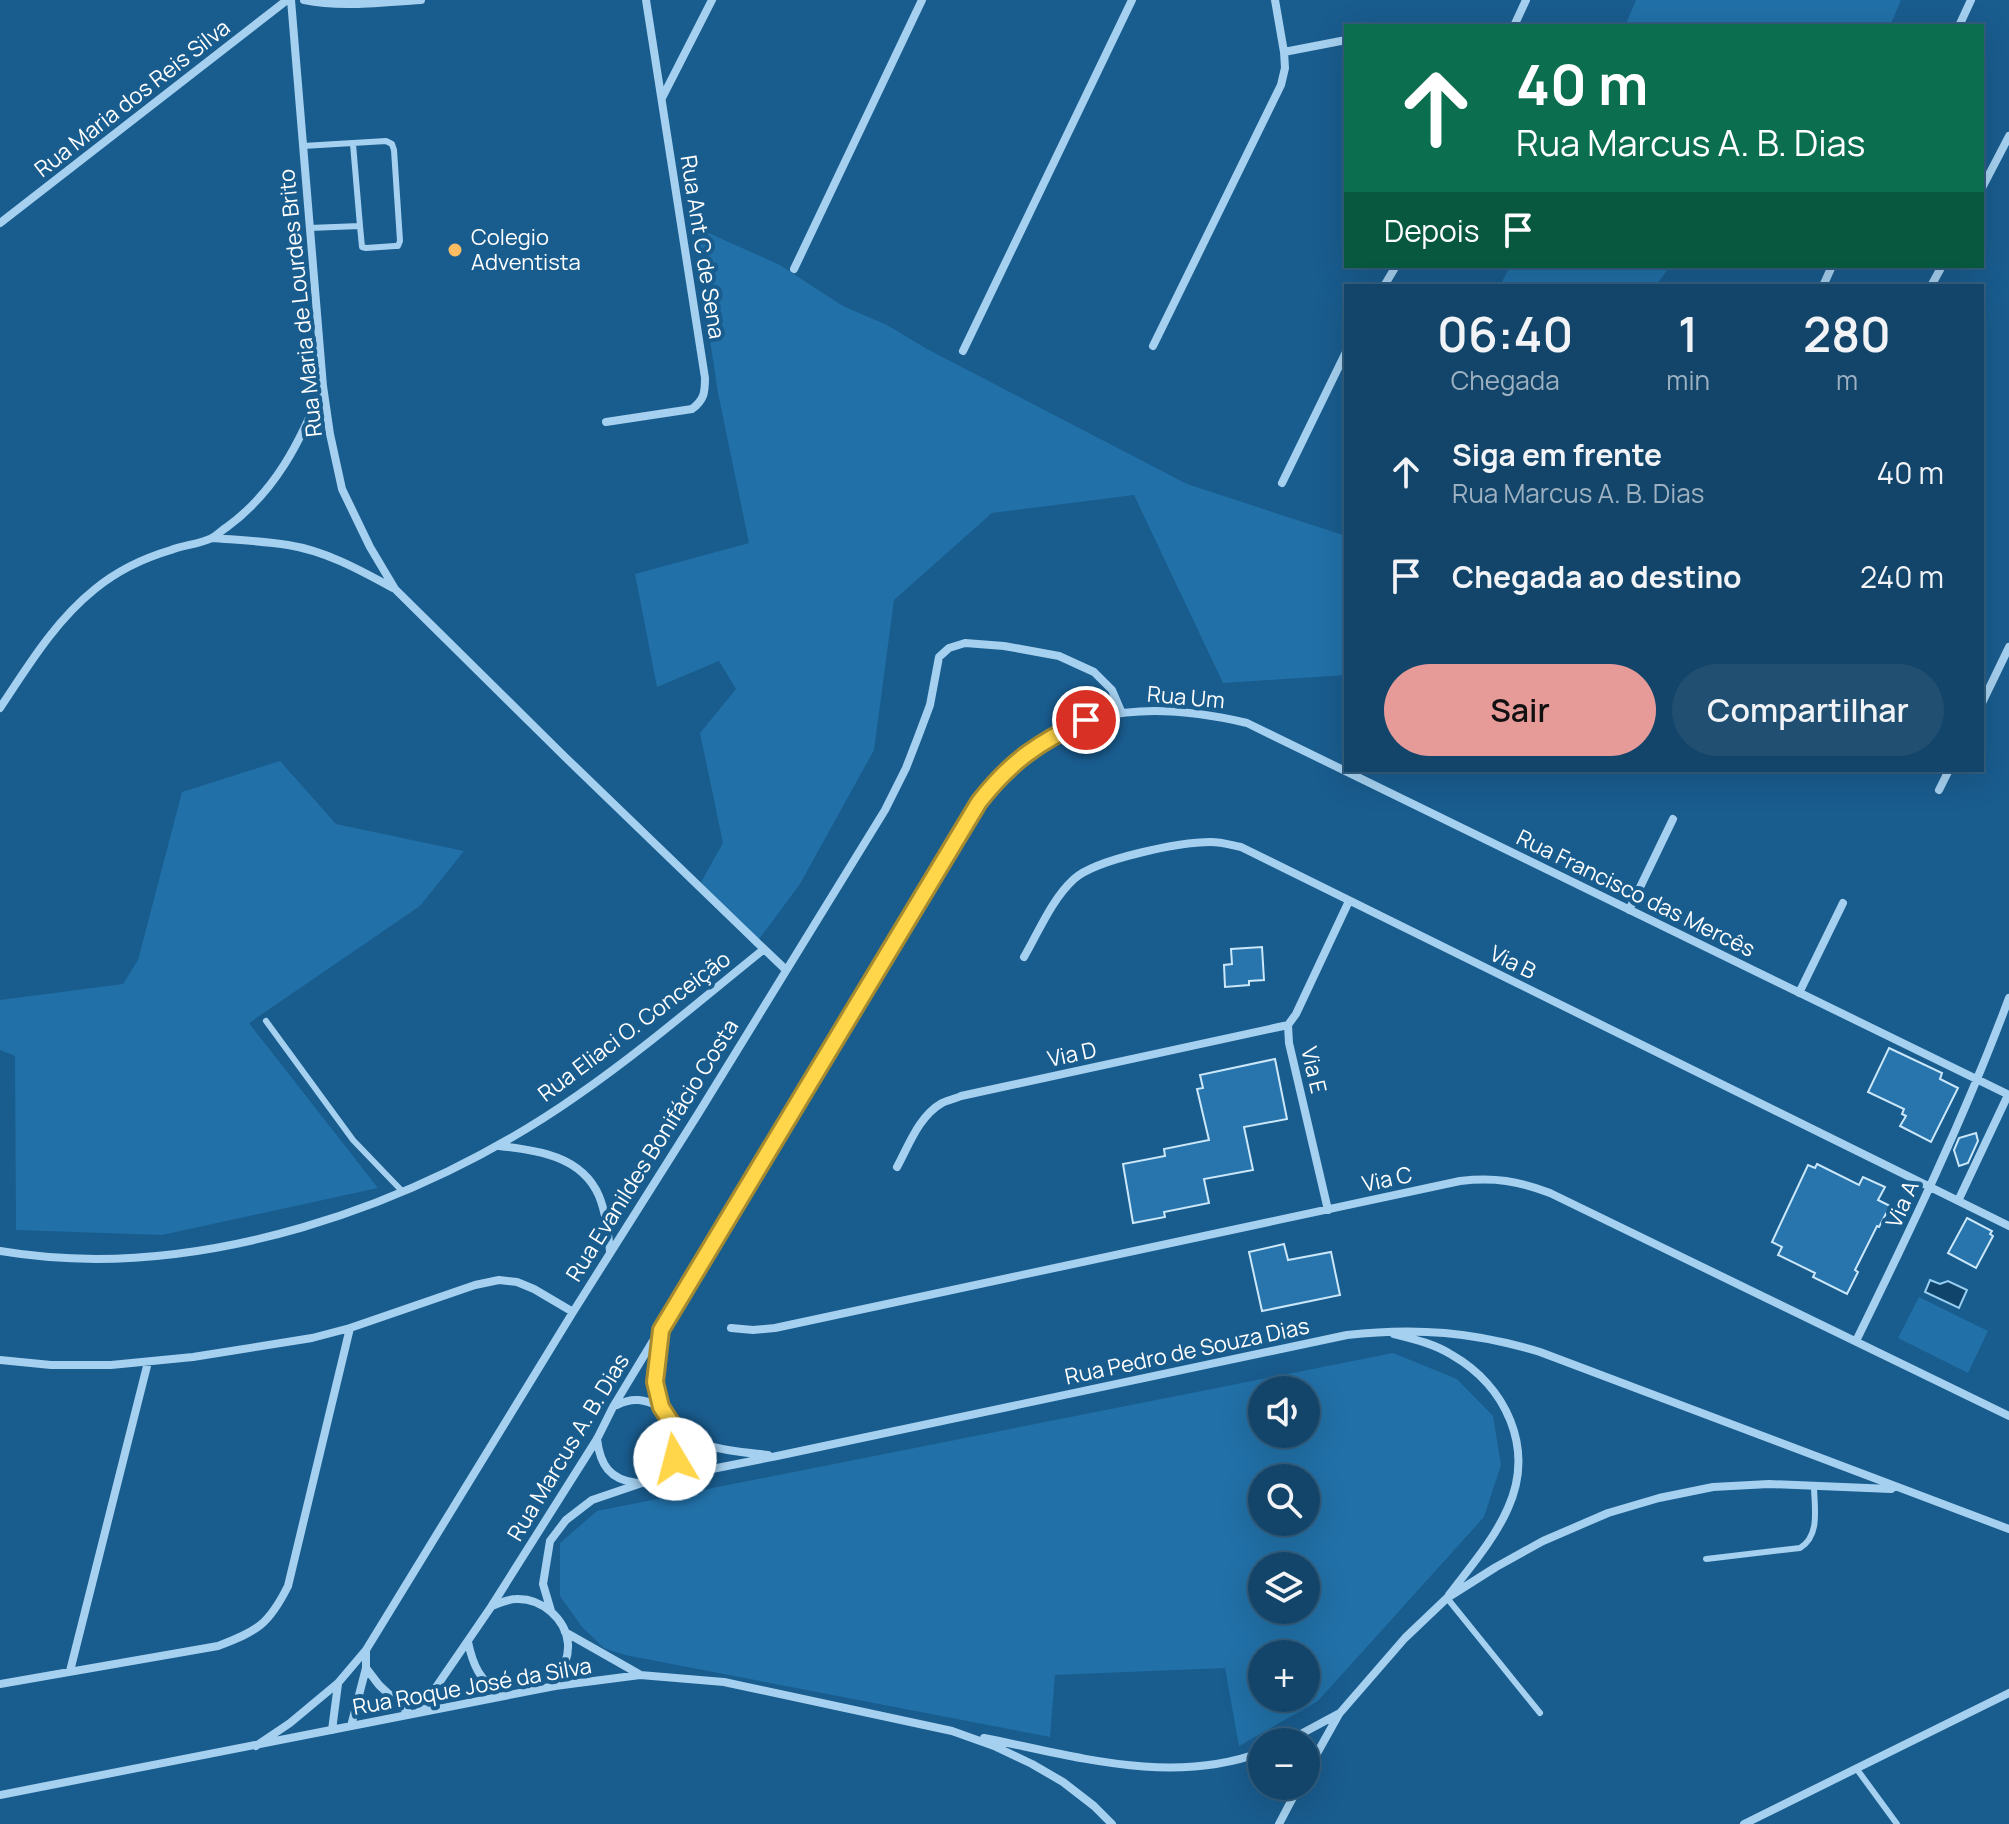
<!DOCTYPE html>
<html lang="pt">
<head>
<meta charset="utf-8">
<style>
	body { margin:0; font-family:Manrope,sans-serif; background:#204f72; color:#f1f3f6; height:100vh; display:flex; flex-direction:column; font-size:30px; white-space:nowrap }
	* { box-sizing:border-box; margin:0 }
	p { font-size:26px; color:#9db1c1 }
	.icon { flex:none; width:44px; height:44px; fill:none; stroke:currentColor; stroke-width:2; stroke-linecap:round; stroke-linejoin:round }
	.map { position:relative; flex:1; overflow:hidden }
	.drawer { position:absolute; left:1344px; top:284px; width:640px; height:488px; display:flex; flex-direction:column; background:#13456a; border-radius:0px; box-shadow:0 8px 32px #0002,0 0 0 2px #325d7e }
	.drawer>* { flex:none }
	.guide { position:absolute; left:1344px; top:24px; width:640px; height:244px; border-radius:0px; box-shadow:0 8px 32px #0002,0 0 0 2px #325d7e; background:#0b6e4f; color:#fff; overflow:hidden }
	.controls { position:absolute; left:1248px; top:1376px; display:grid; gap:16px }
	.controls a { display:grid; place-items:center; width:72px; height:72px; border-radius:50%; background:#13456a; box-shadow:0 8px 32px #0002,0 0 0 2px #325d7e; font-size:40px }
	.pin { position:absolute; display:grid; place-items:center; width:68px; height:68px; color:#fff; margin:-34px; border:4px solid #fff; border-radius:50%; box-shadow:0 2px 8px #0007 }
	.me { position:absolute; width:88px; margin:-44px; rotate:352deg; stroke-linejoin:round; filter:drop-shadow(0 0 6px #0008) }
	.turn { display:flex; align-items:center; gap:28px; height:168px; padding:0 40px; font-size:36px }
	.turn .icon { width:104px; height:104px; stroke-width:2.5 }
	.turn b { display:block; font-size:56px; line-height:68px }
	.then { display:flex; align-items:center; height:76px; padding:0 40px; background:#0003; gap:16px; font-size:30px }
	.eta { display:flex; justify-content:space-evenly; align-items:center; height:136px; text-align:center }
	.eta b { font-size:48px; font-weight:600; line-height:56px }
	.action { display:flex; gap:16px; margin-top:auto; padding:16px 40px }
	.action a { flex:1; height:92px; border-radius:48px; background:#e69b98; color:#111; font-size:32px; font-weight:600; line-height:92px; text-align:center }
	.action a+a { background:#204f72; color:#f1f3f6 }
	ul { padding:0; list-style:none }
	li { display:flex; align-items:center; gap:24px; height:104px; padding:0 40px }
	li div { flex:1 }
	li b { display:block; font-size:30px }
	li em { font-style:normal }
	.map>svg:first-child { display:block }
	.green { fill:#2170a7; fill-rule:evenodd }
	.water { fill:#10446b; stroke:#98cef1; stroke-width:2 }
	.building { fill:#2775ac; stroke:#cbe7fa; stroke-width:2 }
	.lines { fill:none; stroke-linecap:round; stroke-linejoin:round }
	.lane { stroke:#a5d0ef; stroke-width:6 }
	.street { stroke:#a5d0ef; stroke-width:8 }
	.route-casing { stroke:#a68a30; stroke-width:20 }
	.route { stroke:#ffd54a; stroke-width:14 }
	.poi-dot { fill:#ffbc62; stroke:#195c8e; stroke-width:3 }
	.labels { text-anchor:middle; dominant-baseline:central; stroke-width:8; stroke-linejoin:round; paint-order:stroke }
	.street-label { font-size:22px; fill:#fff; stroke:#195c8e }
	.poi-label { font-size:22px; fill:#fff; stroke:#195c8e; text-anchor:start }
</style>
</head>
<body>
<div class="map">
<svg width="2009" height="1824" viewBox="0 0 2009 1824">
	<rect width="100%" height="100%" fill="#195c8e"/>
	<path class="green" d="M1636,0H1901L1890,26H1625Z
		M693,226L780,265L843,306L887,325L927,349L1187,484L1346,536V675L1223,683L1134,495L992,513L894,600L874,750L800,884L754,946L701,882L723,843L700,733L736,689L719,661L657,687L635,574L749,543L718,393Z
		M1510,266H1670L1656,286H1500Z
		M280,761L336,824L464,851L420,906L249,1023L378,1188L162,1235L16,1230L15,1056L0,1050V1000L123,984L138,960L182,792Z
		M1919,1297L1988,1331L1968,1373L1898,1338Z
		M1393,1353L1457,1379L1493,1416L1501,1465L1484,1517L1318,1701L1239,1746L1225,1668L1055,1675L1050,1737L625,1655L604,1648L582,1627L560,1596V1543L597,1511ZM1306,1390V1434H1262V1390ZM1306,1478V1522H1262V1478ZM1306,1566V1610H1262V1566ZM1306,1654V1698H1262V1654Z"/>
	<path class="water" d="M1930,1280L1940,1284L1948,1281L1967,1290L1959,1308L1925,1292Z"/>
	<path class="building" d="M1262,947L1264,980L1249,981V985L1225,987L1224,965L1232,964L1231,949Z
		M1889,1048L1942,1073L1940,1079L1958,1088L1931,1142L1900,1126L1906,1116L1902,1114L1904,1109L1868,1092Z
		M1275,1059L1287,1119L1244,1127L1253,1170L1204,1179L1209,1203L1164,1212L1165,1217L1133,1223L1123,1164L1165,1156L1164,1149L1209,1140L1197,1089L1203,1088L1200,1075Z
		M1976,1133L1978,1141L1968,1163L1959,1166L1954,1150L1959,1138Z
		M1817,1164L1859,1185L1863,1177L1885,1187L1878,1200L1890,1206L1879,1227L1877,1226L1855,1270L1858,1272L1847,1294L1813,1277L1815,1273L1778,1255L1782,1247L1772,1242L1808,1165L1815,1168Z
		M1967,1218L1992,1231L1990,1234L1993,1236L1976,1268L1948,1253Z
		M1284,1244L1288,1260L1331,1252L1340,1295L1262,1311L1249,1252Z"/>
	<g class="lines">
		<path class="lane" d="M353,144L360,226
			M303,146L386,141L392,144L394,150L400,241L398,246H395L366,248L362,247L360,226L309,228
			M266,1021L353,1140L402,1191
			M1706,1559L1800,1548C1821,1535 1814,1507 1814,1485
			M1447,1598L1540,1713
			M1856,1768L1897,1824"/>
		<path class="street" d="M291,0L323,386L330,434L342,489L370,547L395,589L563,755L764,949
			M304,0C342,8 382,2 421,0
			M1275,0L1284,52L1346,40
			M1514,26L1526,0
			M1959,26L1971,0
			M662,98L712,0
			M1982,188L2009,136
			M0,223L287,0
			M794,269L922,0
			M1384,286L1396,266
			M1823,286L1832,266
			M1931,286L1942,266
			M1153,346L1281,85L1285,68L1284,52
			M963,351L1132,0
			M606,422L692,409C704,400 705,393 705,378L646,0
			M1282,483L1346,352
			M212,538C238,540 263,541 288,545C326,551 360,570 393,588
			M1982,703L2009,647
			M0,708C28,666 55,621 95,589C117,571 144,558 171,550C184,545 200,544 212,538C217,535 222,530 227,527C275,492 301,441 322,387
			M1939,790L1949,770
			M1629,910L1673,819
			M1024,957C1039,931 1052,899 1074,879C1096,859 1180,842 1211,842C1221,842 1231,845 1241,847L2009,1226
			M1799,993L1843,903
			M499,1146C537,1150 582,1156 599,1196C606,1213 608,1233 610,1251
			M897,1167C909,1145 919,1116 942,1103C948,1100 955,1099 961,1096L1288,1025
			M1958,1201L2008,1095
			M1328,1210L1289,1043L1288,1025L1296,1014L1349,901
			M0,1251C195,1284 419,1207 578,1095C643,1050 703,998 764,949L785,969
			M731,1328L753,1330L775,1328L1460,1181C1495,1177 1518,1181 1550,1193L2009,1416
			M1394,1334C1414,1339 1435,1344 1452,1355C1506,1386 1535,1448 1508,1508C1494,1540 1470,1567 1449,1595
			M660,1335C658,1350 654,1368 655,1384C656,1397 661,1407 668,1418C690,1450 733,1451 768,1455
			M1856,1341C1911,1229 1965,1116 2009,998
			M0,1360L51,1365H111L193,1357L312,1338L350,1328L475,1285L499,1280L517,1282L534,1289L573,1312
			M617,1405C632,1397 645,1399 660,1407
			M597,1439C600,1465 610,1480 637,1483
			M658,1477C675,1468 680,1449 676,1430
			M492,1606C500,1603 508,1599 516,1599C542,1598 566,1619 568,1644C569,1659 561,1673 555,1686
			M551,1611L543,1584L550,1541L566,1520L592,1500L642,1483L777,1456L1347,1335C1416,1327 1474,1332 1540,1352L2009,1529
			M565,1632L639,1674
			M468,1642C474,1670 480,1676 499,1697
			M366,1651V1668L379,1685L410,1714
			M70,1671L148,1362
			M0,1684L218,1646C258,1631 269,1624 288,1586L350,1328
			M419,1712L491,1607L597,1439L613,1407L979,802C1053,708 1136,697 1247,723L2009,1095
			M351,1726L366,1668
			M332,1730L338,1684
			M984,1738C1075,1756 1171,1786 1262,1752
			M1286,1742L1338,1714
			M256,1746L290,1723L338,1683L366,1650L573,1312L698,1114L885,810L906,768L918,737L930,705L939,657L949,648L965,643L1004,646L1059,656L1094,672L1112,690L1121,711
			M1306,1773L1339,1714L1405,1638L1447,1598L1496,1567L1543,1541L1608,1513L1659,1498L1713,1487L1769,1484L1891,1489
			M0,1795L555,1686L640,1675L724,1682L952,1731L994,1746L1032,1764L1063,1782L1094,1806L1112,1824
			M1279,1824L1299,1786
			M1744,1824L2009,1693"/>
	</g>
	<g class="lines">
		<defs>
			<path id="route" d="M675,1459L679,1440L676,1430L661,1407L655,1382L661,1330L979,802C1011,761 1039,742 1086,720"/>
		</defs>
		<use href="#route" class="route-casing"/>
		<use href="#route" class="route"/>
	</g>
	<circle class="poi-dot" cx="455" cy="250" r="8"/>
	<g class="labels">
		<g class="street-label">
			<text transform="translate(132 98) rotate(-38)">Rua Maria dos Reis Silva</text>
			<text transform="translate(703 247) rotate(81)">Rua Ant C de Sena</text>
			<text transform="translate(300 303) rotate(-96)">Rua Maria de Lourdes Brito</text>
			<text transform="translate(1186 697) rotate(5)">Rua Um</text>
			<text transform="translate(1636 893) rotate(26)">Rua Francisco das Mercês</text>
			<text transform="translate(1513 962) rotate(26)">Via B</text>
			<text transform="translate(634 1026) rotate(-37)">Rua Eliaci O. Conceição</text>
			<text transform="translate(1072 1054) rotate(-12)">Via D</text>
			<text transform="translate(1314 1070) rotate(77)">Via E</text>
			<text transform="translate(652 1150) rotate(-58)">Rua Evanildes Bonifácio Costa</text>
			<text transform="translate(1387 1179) rotate(-12)">Via C</text>
			<text transform="translate(1902 1204) rotate(-66)">Via A</text>
			<text transform="translate(1187 1351) rotate(-12)">Rua Pedro de Souza Dias</text>
			<text transform="translate(568 1447) rotate(-59)">Rua Marcus A. B. Dias</text>
			<text transform="translate(472 1686) rotate(-10)">Rua Roque José da Silva</text>
		</g>
		<g class="poi-label">
			<text x="471" y="237">Colegio<tspan x="471" dy="25">Adventista</tspan></text>
		</g>
	</g>
</svg>
<div class="controls">
<a><svg class="icon" aria-label="sound" viewBox="0 0 24 24"><path d="M4 9h4l5-4v14l-5-4H4zM17 9q2 3 0 6"/></svg></a>
<a><svg class="icon" aria-label="search" viewBox="0 0 24 24"><circle cx="10" cy="10" r="6"/><path d="M15 15l6 6"/></svg></a>
<a><svg class="icon" aria-label="layers" viewBox="0 0 24 24"><path d="M12 4l9 5-9 5-9-5zM3 14l9 5 9-5"/></svg></a>
<a>+</a>
<a>−</a>
</div>
<div class="pin" style="left:1086px;top:720px;background:#d93025"><svg class="icon" aria-label="arrive" viewBox="0 0 24 24"><path d="M6 21V4h12l-3 4 3 4H6"/></svg></div>
<svg class="me" style="left:675px;top:1459px" viewBox="-20 -20 40 40"><circle r="19" fill="#fff"/><path d="M0-13L10 11 0 6-10 11z" fill="#ffd54a"/></svg>
<div class="guide">
<div class="turn"><svg class="icon" aria-label="ahead" viewBox="0 0 24 24"><path d="M12 20V5M6 11l6-6 6 6"/></svg><div><b>40 m</b>Rua Marcus A. B. Dias</div></div>
<div class="then">Depois<svg class="icon" aria-label="arrive" viewBox="0 0 24 24"><path d="M6 21V4h12l-3 4 3 4H6"/></svg></div>
</div>
<section class="drawer">
<div class="eta">
<div><b>06:40</b><p>Chegada</p></div>
<div><b>1</b><p>min</p></div>
<div><b>280</b><p>m</p></div>
</div>
<ul>
<li><svg class="icon" aria-label="ahead" viewBox="0 0 24 24"><path d="M12 20V5M6 11l6-6 6 6"/></svg><div><b>Siga em frente</b><p>Rua Marcus A. B. Dias</p></div><em>40 m</em></li>
<li><svg class="icon" aria-label="arrive" viewBox="0 0 24 24"><path d="M6 21V4h12l-3 4 3 4H6"/></svg><div><b>Chegada ao destino</b></div><em>240 m</em></li>
</ul>
<div class="action"><a>Sair</a><a>Compartilhar</a></div>
</section>
</div>
</body>
</html>
